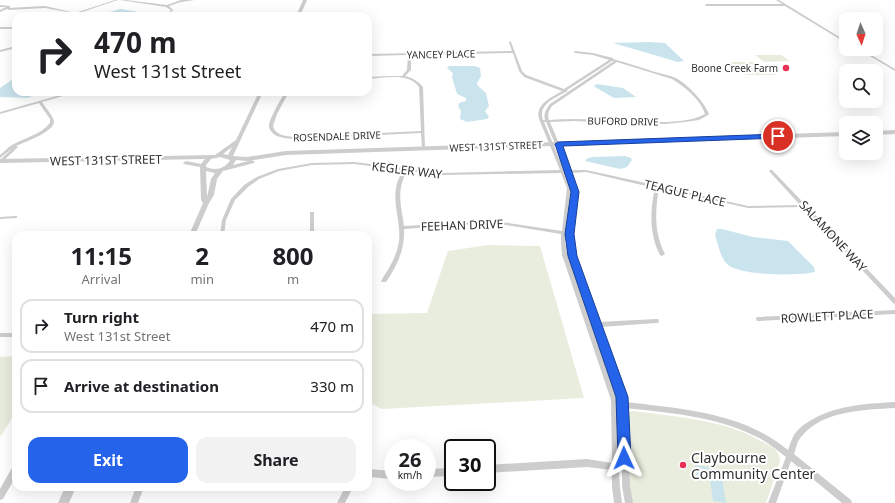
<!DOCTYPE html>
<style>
:root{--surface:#fff;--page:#f2f2f2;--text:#202124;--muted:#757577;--line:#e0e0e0;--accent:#2563eb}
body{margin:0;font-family:"Noto Sans",sans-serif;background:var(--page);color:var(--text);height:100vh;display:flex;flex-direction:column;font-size:15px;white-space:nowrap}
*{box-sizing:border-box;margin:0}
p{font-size:13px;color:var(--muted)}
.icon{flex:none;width:22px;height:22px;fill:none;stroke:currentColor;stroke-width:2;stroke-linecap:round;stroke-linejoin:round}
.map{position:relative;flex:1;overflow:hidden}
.details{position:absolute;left:12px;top:231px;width:360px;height:260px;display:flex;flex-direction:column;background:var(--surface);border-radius:12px;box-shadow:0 4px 16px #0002}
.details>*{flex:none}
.top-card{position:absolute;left:12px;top:12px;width:360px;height:84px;border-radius:12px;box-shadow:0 4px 16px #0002;background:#fff;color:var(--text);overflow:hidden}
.needle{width:26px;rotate:177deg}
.tools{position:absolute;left:839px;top:12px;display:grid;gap:8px}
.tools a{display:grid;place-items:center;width:44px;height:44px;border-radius:8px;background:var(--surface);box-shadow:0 4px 16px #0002;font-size:20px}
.speed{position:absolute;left:384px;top:439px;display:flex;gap:8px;font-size:20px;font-weight:700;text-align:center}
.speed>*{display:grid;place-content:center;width:52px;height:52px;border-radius:50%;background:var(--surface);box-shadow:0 4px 16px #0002;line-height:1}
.speed small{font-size:10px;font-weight:400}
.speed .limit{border:2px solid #111;border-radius:6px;background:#fff;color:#111}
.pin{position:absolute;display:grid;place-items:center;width:34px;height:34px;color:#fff;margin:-17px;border:2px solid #fff;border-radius:50%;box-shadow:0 1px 4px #0007}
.me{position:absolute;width:44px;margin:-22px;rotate:359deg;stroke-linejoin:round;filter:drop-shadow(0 0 3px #0008)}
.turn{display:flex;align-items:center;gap:14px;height:84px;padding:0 16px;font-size:18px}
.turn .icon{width:52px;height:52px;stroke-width:2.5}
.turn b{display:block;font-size:28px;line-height:34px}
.eta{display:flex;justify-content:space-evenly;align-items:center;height:68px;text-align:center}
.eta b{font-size:24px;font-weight:700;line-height:28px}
.primary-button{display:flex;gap:8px;margin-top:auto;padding:8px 16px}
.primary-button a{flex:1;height:46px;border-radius:12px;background:var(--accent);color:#fff;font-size:16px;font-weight:700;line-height:46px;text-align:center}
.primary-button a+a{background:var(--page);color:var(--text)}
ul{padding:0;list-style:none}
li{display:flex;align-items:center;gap:12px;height:54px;margin:0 8px 6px;padding:0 8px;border:2px solid var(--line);border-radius:12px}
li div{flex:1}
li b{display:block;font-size:15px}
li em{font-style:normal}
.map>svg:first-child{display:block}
</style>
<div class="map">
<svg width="895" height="503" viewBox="0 0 895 503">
<rect width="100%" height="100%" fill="#fff"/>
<!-- green -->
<g fill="#e8edde">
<path d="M755 55H781L790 61 764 62Z"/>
<path d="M730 62H759L776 75H746Z"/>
<path d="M488 245 540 246 584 398 382 409 368 402V314L427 313 448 251Z"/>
<path d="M16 356V412L0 437V357Z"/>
<path d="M633 411C677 417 723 419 763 442 771 447 780 450 780 461L766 503H632L628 485 626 415 627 412Z"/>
</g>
<!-- water -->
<g fill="#cae4ed">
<path d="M120 9 134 11 138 13 134 16H100L103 14Z"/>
<path d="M649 42 665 43 684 61 678 62 613 43Z"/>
<path d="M449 66H475L480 68 481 76 477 83 478 86 486 93 489 106 485 111 489 117 487 119 467 122 460 119 461 111 458 106 459 103 466 101V98L457 94 452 77 453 73 447 68Z"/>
<path d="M16 77V92H40L28 98 0 97V88Z"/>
<path d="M597 84 623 88 636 97 614 98 595 87 594 86Z"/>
<path d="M625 156 631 158 632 160 627 167 620 169 585 161 586 159 592 157Z"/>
<path d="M717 229H722L753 237 788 241 814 267 815 272C798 276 739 276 727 264 720 257 718 243 715 235Z"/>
<path d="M695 465 721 470 726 503 713 501 710 480 697 477Z"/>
</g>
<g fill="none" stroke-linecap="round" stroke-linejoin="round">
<!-- minor -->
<g fill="#cdcdcd" fill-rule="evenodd">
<path d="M115 0H118L70 16H66L73 13 45 8 8 10 7 9 0 12V10L6 7H0V5L10 6V8H8L45 6 75 13Z"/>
<path d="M120 0H126L167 5 181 0H195L181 2 169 6 173 10 168 16H166L171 10 166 7Z"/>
<path d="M776 0H779L846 41V43L785 6H706L705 5 706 4H782Z"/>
<rect x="0" y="27" width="16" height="2"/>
<path d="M510 41 511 42 522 71 526 75 564 89 609 60 593 55 575 53 574 52 575 51 593 53 613 58V59C627 63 641 67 655 72 662 74 669 75 676 78 687 84 704 101 709 114L708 115 699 120 685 122 666 124H624L575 121 550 122 570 170H586L655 185H657L659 186 748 206 800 205 769 171 770 170H772L895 298V304L893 303 803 207 748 208 659 188C655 211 654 233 665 254L662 256 660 255C649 234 650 210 655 188L586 172 571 173 576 185 577 191 571 234 575 256 598 322 656 319H658L659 321 658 323H656L600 327 625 397 626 402C682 409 742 412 788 450 790 445 791 440 794 435 797 430 803 425 808 422 835 405 864 404 895 402V408C863 410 823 410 801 437 797 441 796 449 794 454L851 500 852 503H842L791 461 776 503H768L786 457C776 449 766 441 755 436 715 416 670 413 626 408L630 486 633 503H625L622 486V471H619L620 487 622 503H614L612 487V470L587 467 487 473V465L587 459 612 463 611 400 562 255 561 242V234L494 223 404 229C405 250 397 266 386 282H382L381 281C389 268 397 256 399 241 401 223 393 206 396 188 397 181 400 176 403 170L354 164 312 165 279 171 259 179 248 187 235 200 226 220 224 235H220L222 220 231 199 244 185 257 177 278 169 312 163 354 162 443 173 560 170 539 119C535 104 551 98 562 91L524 77 519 71 513 53 411 55V70L405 76C413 78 418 81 423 87L425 149H423L422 148 421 133 295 139C289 139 282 138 277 136 273 134 269 130 269 126 269 119 281 99 285 92H289L277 114 273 126C276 136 286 136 295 137L421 131 419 87C408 72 385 78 368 79V77L389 76H402L407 70 408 55 368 56V54L512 51 509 42ZM612 61H614L550 104C546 109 543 114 545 120H543C538 104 554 99 565 92H567V90ZM617 62 672 79C684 86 701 100 705 114 690 122 671 122 654 122 619 122 584 117 549 120 547 114 549 110 552 106ZM544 122H546L566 170H564ZM407 171 443 175 561 173 567 188 562 231 494 221 404 226C401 205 396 191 407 171ZM565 173H567L572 185 573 191 567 232 571 188ZM567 234 569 256 593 322 591 323 568 255 565 242ZM592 327H594L619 397V401L617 400ZM617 406 619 407 621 464H619Z"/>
<path d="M16 46V48L0 52V50Z"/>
<path d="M858 49H861L895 69V71Z"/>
<path d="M71 92H77L42 102C45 107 53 116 54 121 55 132 24 142 16 146L18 147 17 148 1 163H0V160L13 148 0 158V155C4 152 8 147 12 145 26 137 40 135 50 123V119L39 103 0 114V112Z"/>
<rect x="310" y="212" width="4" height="23"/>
<path d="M15 216H17V218L0 219V217Z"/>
<path d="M895 310V314L759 321H757L756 319 757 317H759Z"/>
<rect x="0" y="333" width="16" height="4"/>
<path d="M16 465V476L3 499 0 500V489L13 466Z"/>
<path d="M453 468V476L427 477V469Z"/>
<path d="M368 469 393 471V479L368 477Z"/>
<path d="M136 487H144L138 503H130Z"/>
<path d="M345 487H353L345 503H337Z"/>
</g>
<!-- tertiary -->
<g fill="#cdcdcd" fill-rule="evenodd">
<path d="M303 0H307L300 16H296Z"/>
<path d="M259 92H263L233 156 247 157 286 151 846 132V136L286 155 247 161 236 160 233 165 252 160 255 162 254 163 227 170 223 171 217 179 214 195 209 203 195 235H189L203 203 201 200 200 167 184 164 183 163 186 161 201 164 205 159 0 163V159L215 155 236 140ZM232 147 228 155 223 154ZM220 157 230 160C225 169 215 171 206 167V165L211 159ZM206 171 215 173 211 179 207 197Z"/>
<path d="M895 130V134L876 135V131Z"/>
<path d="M65 487H76L69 503H58Z"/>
</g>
</g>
<!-- route -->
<path fill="#2563eb" stroke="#184099" d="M778 134 781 136 780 138 563 146 579 192 574 234 577 256 628 397 631 458 629 462 624 464 620 462 618 458 616 397 568 256 565 234 571 192 555 144 558 142Z"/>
<!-- markers -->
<g fill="#e83155" stroke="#fff" stroke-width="1.5">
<circle cx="786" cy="68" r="4"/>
<circle cx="683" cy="465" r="4"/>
</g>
<g text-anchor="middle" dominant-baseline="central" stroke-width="4" stroke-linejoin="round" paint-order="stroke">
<!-- far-street labels -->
<g font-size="10" fill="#303030" stroke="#fff">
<text transform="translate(441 54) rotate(-1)">YANCEY PLACE</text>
<text transform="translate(623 121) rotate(1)">BUFORD DRIVE</text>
<text transform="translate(337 136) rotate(-2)">ROSENDALE DRIVE</text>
<text transform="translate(496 146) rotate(-2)">WEST 131ST STREET</text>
</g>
<!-- far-poi labels -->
<g font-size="10" fill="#303030" stroke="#fff" text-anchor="end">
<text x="778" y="68">Boone Creek Farm</text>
</g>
<!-- street labels -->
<g font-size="12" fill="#303030" stroke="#fff">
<text transform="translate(106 160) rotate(-1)">WEST 131ST STREET</text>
<text transform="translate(407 170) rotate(7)">KEGLER WAY</text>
<text transform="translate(685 193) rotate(13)">TEAGUE PLACE</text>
<text transform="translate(462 225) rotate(-2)">FEEHAN DRIVE</text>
<text transform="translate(833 236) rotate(47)">SALAMONE WAY</text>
<text transform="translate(827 316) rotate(-3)">ROWLETT PLACE</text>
</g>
<!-- near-poi labels -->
<g font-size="14" fill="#303030" stroke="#fff" text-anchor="start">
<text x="691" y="457">Claybourne<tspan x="691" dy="16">Community Center</tspan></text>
</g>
</g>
</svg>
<div class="tools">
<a><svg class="needle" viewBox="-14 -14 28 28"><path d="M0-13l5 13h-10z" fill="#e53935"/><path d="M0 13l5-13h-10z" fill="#757577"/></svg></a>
<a><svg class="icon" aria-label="search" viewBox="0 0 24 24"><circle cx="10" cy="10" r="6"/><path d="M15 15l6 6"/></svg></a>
<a><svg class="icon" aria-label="layers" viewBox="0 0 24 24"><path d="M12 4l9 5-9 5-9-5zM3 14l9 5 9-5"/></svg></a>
</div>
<div class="speed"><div>26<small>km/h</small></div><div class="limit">30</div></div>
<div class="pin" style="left:778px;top:136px;background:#d93025"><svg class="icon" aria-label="arrive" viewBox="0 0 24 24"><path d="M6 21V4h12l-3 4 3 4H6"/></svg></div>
<svg class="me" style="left:624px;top:458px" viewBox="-20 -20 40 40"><path d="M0-17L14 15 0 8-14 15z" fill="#2563eb" stroke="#fff" stroke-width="4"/></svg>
<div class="top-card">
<div class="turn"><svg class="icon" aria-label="right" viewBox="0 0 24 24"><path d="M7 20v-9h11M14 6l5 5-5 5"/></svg><div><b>470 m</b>West 131st Street</div></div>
</div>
<section class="details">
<div class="eta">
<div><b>11:15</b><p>Arrival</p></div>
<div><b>2</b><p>min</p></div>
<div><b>800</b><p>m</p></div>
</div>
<ul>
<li><svg class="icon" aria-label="right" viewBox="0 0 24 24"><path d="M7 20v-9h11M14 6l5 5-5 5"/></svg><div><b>Turn right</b><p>West 131st Street</p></div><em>470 m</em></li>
<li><svg class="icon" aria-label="arrive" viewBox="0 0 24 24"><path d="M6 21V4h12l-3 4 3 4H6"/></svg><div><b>Arrive at destination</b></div><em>330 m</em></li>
</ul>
<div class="primary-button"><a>Exit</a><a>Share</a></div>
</section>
</div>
